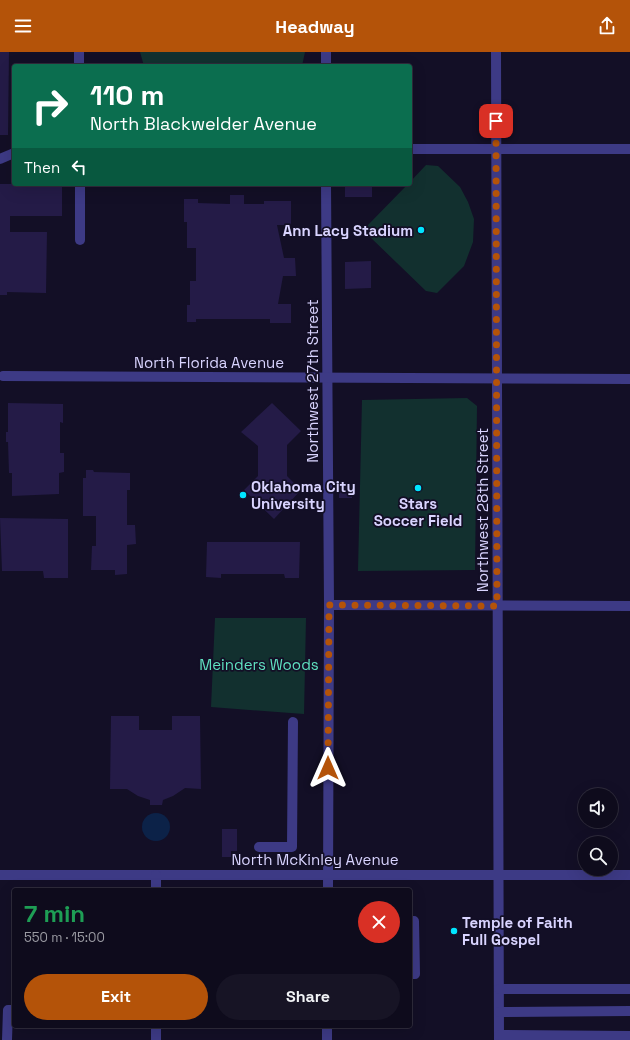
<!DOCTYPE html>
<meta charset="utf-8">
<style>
:root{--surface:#0e0b1c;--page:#171425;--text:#f1f3f6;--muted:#9b9ba3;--line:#2e2b3b;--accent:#b45309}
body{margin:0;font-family:"Space Grotesk",sans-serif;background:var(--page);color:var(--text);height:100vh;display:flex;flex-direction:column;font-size:15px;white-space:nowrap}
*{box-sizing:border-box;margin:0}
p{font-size:13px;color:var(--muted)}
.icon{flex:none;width:22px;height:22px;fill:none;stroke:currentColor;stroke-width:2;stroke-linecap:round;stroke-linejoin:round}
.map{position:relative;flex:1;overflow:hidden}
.panel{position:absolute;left:12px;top:836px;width:400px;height:140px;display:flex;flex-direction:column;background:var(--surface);border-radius:4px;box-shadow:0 4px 16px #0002,0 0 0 1px var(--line)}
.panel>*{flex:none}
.banner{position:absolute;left:12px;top:12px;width:400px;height:122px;border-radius:4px;box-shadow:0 4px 16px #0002,0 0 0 1px var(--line);background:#0b6e4f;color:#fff;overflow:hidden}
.controls{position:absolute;left:578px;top:736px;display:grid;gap:8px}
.controls a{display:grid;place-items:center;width:40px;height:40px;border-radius:50%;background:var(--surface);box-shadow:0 4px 16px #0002,0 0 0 1px var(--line);font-size:20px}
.pin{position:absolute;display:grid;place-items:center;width:34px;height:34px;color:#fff;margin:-17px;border-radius:8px;box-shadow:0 2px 6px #0006}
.me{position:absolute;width:44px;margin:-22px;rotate:0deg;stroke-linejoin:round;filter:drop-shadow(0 0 3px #0008)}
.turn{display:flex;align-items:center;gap:14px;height:84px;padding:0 12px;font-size:18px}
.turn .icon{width:52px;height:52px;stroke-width:2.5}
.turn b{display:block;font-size:28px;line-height:34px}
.then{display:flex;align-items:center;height:38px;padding:0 12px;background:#0003;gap:8px;font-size:15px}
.round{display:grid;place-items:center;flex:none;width:42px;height:42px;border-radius:21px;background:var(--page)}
.overview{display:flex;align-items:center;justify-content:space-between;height:68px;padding:0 12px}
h1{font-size:24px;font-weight:800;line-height:30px;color:#1e9e55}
.cta{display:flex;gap:8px;margin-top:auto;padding:8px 12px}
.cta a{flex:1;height:46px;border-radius:24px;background:var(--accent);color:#fff;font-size:16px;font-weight:800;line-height:46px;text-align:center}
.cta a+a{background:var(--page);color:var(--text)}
header{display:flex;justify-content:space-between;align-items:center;height:52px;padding:0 12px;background:var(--accent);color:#fff;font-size:18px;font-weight:800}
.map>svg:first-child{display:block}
</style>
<header><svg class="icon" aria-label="menu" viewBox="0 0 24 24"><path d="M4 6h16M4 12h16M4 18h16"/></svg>Headway<svg class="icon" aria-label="share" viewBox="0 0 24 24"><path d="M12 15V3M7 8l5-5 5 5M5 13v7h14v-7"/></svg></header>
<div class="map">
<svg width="630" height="988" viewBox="0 0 630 988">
<rect width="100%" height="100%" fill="#130f26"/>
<!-- green -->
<g fill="#12302f">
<path d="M140 0H305L302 14H144Z"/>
<path d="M426 113 438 114 460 135 468 150 474 167 473 190 464 214 437 241 426 239 368 183V173L408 132H410V130Z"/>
<path d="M467 346 477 354 475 518 358 519 362 348Z"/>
<path d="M215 566H306L304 662 211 655Z"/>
</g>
<!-- water -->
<circle fill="#0c2248" cx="156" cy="775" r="14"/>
<!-- building -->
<g fill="#241b47">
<path d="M0 0H9L8 83H0Z"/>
<path d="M0 132H62V164H10V180H47L46 241 7 240V243H0Z"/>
<rect x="345" y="132" width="27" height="13"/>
<path d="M230 143H244V152H264V149H291V173H277L284 206H295L296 224H283L278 252H291V271H270V267H196V270H187V253H190V229H196V196H187V170H184V147H198V151L230 152Z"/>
<path d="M371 209V236L345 237V210Z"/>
<path d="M8 351 63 352V371L60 370V401H64V420L59 421V442L12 444V421H9L8 390H6V380H8Z"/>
<path d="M272 351 301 379 287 393V424L301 438 274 467 244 438 258 424V394L241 380Z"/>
<path d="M86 418H93L94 420 130 421V438H127V473H135L136 492 127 493V522L115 523V518H91L92 494H96V464H83V426H86Z"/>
<rect x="339" y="433" width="13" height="13"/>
<path d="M0 466 68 467V526H44L43 519H2Z"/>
<path d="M207 490H300L299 526H285L284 522H221V526L206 525Z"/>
<path d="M111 664H139V678H172V664H200L201 737 185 736 173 744 163 748 162 753H150V748L138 744 127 737H110Z"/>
<path d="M222 777H237V799H231V805H222Z"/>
</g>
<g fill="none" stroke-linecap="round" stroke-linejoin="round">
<!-- minor -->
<g stroke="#3d3a85" stroke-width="10">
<path d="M326 0V14"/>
<path d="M496 0 499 988"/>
<path d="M79 14V0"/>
<path d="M410 97H630"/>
<path d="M0 107 14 101"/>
<path d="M80 132V188"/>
<path d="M326 132 329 553 328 838"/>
<path d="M3 324 630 327"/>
<path d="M329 553 630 554"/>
<path d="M259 795H292L293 670"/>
<path d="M0 823H630"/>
<path d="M156 838V823"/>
<path d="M410 869H414L415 922H410"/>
<path d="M499 937H630"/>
<path d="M499 960 630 959"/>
<path d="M499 983 630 984"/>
<path d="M7 988 8 958H14"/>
<path d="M156 988V974"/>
<path d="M327 988V974"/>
</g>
</g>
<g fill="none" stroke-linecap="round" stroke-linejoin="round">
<!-- route -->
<path stroke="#b45309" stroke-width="7" stroke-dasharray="0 12.6" d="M328 716 329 553 497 554 496 69"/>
</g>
<!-- markers -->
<g fill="#00e5ff" stroke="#130f26" stroke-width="1.5">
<circle cx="421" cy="178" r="4"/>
<circle cx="418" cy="436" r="4"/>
<circle cx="243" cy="443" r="4"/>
<circle cx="454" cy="879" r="4"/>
</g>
<g text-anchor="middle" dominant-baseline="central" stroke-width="3.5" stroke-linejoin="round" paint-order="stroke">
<!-- poi labels -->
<g font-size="15" font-weight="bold" fill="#d9d4ff" stroke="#130f26" text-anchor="start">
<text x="413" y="178" text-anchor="end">Ann Lacy Stadium</text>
<text x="251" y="434">Oklahoma City<tspan x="251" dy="17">University</tspan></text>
<text x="418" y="451" text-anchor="middle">Stars<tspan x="418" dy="17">Soccer Field</tspan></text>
<text x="462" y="870">Temple of Faith<tspan x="462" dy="17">Full Gospel</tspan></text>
</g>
<!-- street labels -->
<g font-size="15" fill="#d9d4ff" stroke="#130f26">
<text x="209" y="310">North Florida Avenue</text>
<text transform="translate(312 329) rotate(-90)">Northwest 27th Street</text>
<text transform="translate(482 458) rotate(-90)">Northwest 28th Street</text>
<text x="315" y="807">North McKinley Avenue</text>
</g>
<!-- park labels -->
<g font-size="15" fill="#5fe0c0" stroke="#130f26">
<text x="259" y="612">Meinders Woods</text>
</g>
</g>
</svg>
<div class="controls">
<a><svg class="icon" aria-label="sound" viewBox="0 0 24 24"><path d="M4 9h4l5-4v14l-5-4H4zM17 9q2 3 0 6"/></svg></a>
<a><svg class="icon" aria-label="search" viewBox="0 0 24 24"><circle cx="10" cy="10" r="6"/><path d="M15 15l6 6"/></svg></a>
</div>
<div class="pin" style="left:496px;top:69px;background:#d93025"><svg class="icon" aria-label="arrive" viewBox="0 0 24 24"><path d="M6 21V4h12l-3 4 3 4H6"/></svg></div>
<svg class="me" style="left:328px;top:716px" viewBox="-20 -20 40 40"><path d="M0-17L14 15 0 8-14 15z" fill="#b45309" stroke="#fff" stroke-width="4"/></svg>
<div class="banner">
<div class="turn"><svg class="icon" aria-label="right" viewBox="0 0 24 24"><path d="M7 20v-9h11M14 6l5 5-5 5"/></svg><div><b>110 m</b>North Blackwelder Avenue</div></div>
<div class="then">Then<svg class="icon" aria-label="left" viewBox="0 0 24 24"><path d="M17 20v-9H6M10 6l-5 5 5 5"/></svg></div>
</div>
<section class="panel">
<div class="overview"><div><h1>7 min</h1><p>550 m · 15:00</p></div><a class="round" style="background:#d93025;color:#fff"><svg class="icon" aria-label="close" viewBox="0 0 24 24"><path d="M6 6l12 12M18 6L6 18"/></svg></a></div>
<div class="cta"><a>Exit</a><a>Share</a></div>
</section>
</div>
